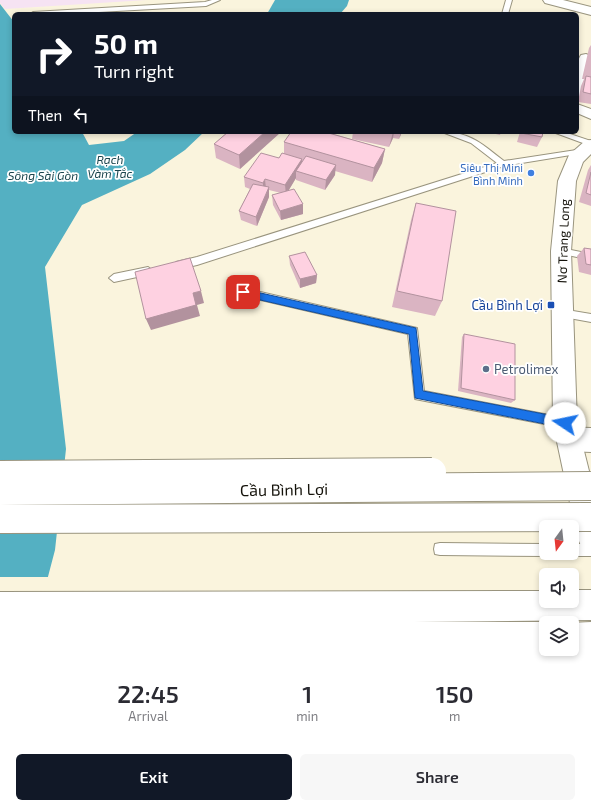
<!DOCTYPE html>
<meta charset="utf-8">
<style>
:root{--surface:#fff;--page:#f7f7f7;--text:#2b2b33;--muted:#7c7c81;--accent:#111827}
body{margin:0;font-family:"Exo 2",sans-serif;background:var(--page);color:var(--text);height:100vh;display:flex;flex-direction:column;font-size:15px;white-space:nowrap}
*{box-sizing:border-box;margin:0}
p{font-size:13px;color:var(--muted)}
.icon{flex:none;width:22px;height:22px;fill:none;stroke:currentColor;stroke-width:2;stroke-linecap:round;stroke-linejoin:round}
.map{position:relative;height:668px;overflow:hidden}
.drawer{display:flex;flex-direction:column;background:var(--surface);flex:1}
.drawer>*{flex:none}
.hud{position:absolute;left:12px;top:12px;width:567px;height:122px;border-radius:6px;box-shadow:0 2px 6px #0003;background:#111827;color:#fff;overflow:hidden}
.needle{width:26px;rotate:195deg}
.buttons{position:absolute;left:539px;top:520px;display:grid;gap:8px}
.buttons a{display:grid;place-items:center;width:40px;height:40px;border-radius:6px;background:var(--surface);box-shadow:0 2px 6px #0003;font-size:20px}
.pin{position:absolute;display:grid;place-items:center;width:34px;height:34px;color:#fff;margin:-17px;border-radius:8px;box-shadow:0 2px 6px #0006}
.me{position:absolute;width:44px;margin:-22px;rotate:281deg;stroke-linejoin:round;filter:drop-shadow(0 0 3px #0008)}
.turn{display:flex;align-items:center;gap:14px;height:84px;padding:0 16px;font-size:18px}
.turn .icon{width:52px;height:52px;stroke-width:2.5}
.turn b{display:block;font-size:28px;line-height:34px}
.then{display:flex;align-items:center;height:38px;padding:0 16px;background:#0003;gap:8px;font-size:15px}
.eta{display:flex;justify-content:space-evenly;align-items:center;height:68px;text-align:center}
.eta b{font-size:24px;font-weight:600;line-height:28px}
.action{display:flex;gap:8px;margin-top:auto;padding:8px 16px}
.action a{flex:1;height:46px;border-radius:6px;background:var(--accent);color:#fff;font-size:16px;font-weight:600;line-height:46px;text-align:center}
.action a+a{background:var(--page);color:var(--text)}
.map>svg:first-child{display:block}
</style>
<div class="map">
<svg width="591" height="668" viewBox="0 0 591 668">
<rect width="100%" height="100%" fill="#faf4dd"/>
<!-- industrial -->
<path fill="#f6e3f3" d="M0 0H147L5 9 0 3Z"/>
<!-- water -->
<g fill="#54b0c2">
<path d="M275 0H349L347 6 340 14H267Z"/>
<path d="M0 4 14 22V132H82L89 145 124 141 137 132H204L185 150 150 174 82 205 45 267 66 449 55 550 24 668H0Z"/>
</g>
<!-- pier -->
<path fill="#faf4dd" d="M0 577H50L27 668H0Z"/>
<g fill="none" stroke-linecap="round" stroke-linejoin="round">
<defs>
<g id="lane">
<path d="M212 0H220L206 6 63 14H30L33 12 205 2Z"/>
<path d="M506 0H512L508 14H502Z"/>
<path d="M442 132C471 132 483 145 504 161L583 149 587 151 583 153 504 166 197 265 179 269 174 265 176 262 197 257 497 163 471 143Z"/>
<path d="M553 132H564L591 141V146Z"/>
<path d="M561 248 591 254V260L558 253 557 251Z"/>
<path d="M148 267 153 271 151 274 114 282 109 278 114 274Z"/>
<path d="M243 288 417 328 424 391 565 418 569 419 571 423 569 427 565 428 415 399 408 334 243 296 240 295 238 292 240 289Z"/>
<path d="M561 309 591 314V322L558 316 556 313 558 310Z"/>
<path d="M440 543 546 544V553H551L546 556 440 555 435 554 434 549 435 544Z"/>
<path d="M572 544H591V556H572L567 555V553H572Z"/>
</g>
<g id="street">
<path d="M543 0H563L591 7V15L545 3Z"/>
<path d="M586 54 591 56V66L584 96 582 99 577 100C577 87 573 67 581 55Z"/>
<path d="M577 104 591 109V119L577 113Z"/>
<path d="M568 427 591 428V452L568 451 560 447 556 439 560 431Z"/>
</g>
<path id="secondary" d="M591 140V154L583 162 576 181 571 251 577 423 591 479V550L581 546 577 536 553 423 551 251 558 181 569 155 585 141Z"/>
<path id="primary" d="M0 621 546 622 549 623H546V649H572V623H569L591 622V668H0Z"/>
<path id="highway" d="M572 590H591V620L414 622H0V592L546 591V601H572Z"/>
</defs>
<!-- lane casing -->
<use href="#lane" stroke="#99947e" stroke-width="2"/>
<!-- street casing -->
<use href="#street" stroke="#99947e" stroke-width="2"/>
<!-- secondary casing -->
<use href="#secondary" stroke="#99947e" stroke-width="2"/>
<!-- primary casing -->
<use href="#primary" stroke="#99947e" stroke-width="2"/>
<!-- highway casing -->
<use href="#highway" stroke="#99947e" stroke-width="2"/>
<!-- lane -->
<use href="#lane" fill="#fff" fill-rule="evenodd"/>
<!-- street -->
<use href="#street" fill="#fff" fill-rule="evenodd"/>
<!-- secondary -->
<use href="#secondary" fill="#fff" fill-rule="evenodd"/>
<!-- primary -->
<use href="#primary" fill="#fff" fill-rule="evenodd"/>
<!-- highway -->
<use href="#highway" fill="#fff" fill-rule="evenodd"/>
<defs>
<g id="primary-bridge">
<path d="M0 475 432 472"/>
<path d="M0 491 591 486"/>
</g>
<path id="highway-bridge" d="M0 519 591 517"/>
</defs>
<!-- primary-bridge casing -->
<use href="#primary-bridge" stroke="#99947e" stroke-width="30" stroke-linecap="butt"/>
<!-- highway-bridge casing -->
<use href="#highway-bridge" stroke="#99947e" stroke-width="30" stroke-linecap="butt"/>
<!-- primary-bridge -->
<use href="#primary-bridge" stroke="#fff" stroke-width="28"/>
<!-- highway-bridge -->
<use href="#highway-bridge" stroke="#fff" stroke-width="28"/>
</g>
<!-- wall -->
<g fill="#dab4c2">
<path d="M591 45V104L578 102 581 86 584 79H582L589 48Z"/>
<path d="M228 132H281L240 169 216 158 214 144Z"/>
<path d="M291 132H331L330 133 385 149 382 163 372 182 335 171V175L325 190 296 180V178L288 191 303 214 281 220 273 205 272 195 281 193 269 190V197L257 226 241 220 239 211 250 189 245 187 244 177 279 158 284 154V142Z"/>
<path d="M353 132H402L399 139 393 138 389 147 352 139Z"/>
<path d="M487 132H501L500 135Z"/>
<path d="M520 132H543L542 137 537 147 517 142Z"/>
<path d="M591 165V206L579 202 588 170Z"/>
<path d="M416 203 442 301 435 316 392 307 411 220Z"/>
<path d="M584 248 591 249V275L579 272 577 256Z"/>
<path d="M289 256 317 275 316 283 300 288 290 265Z"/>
<path d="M464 334 515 400 511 403 458 391 462 337Z"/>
</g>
<!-- shaded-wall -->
<g fill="#b2929e">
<path d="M265 132H281L240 169 239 155Z"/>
<path d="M393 132H394L393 138 389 147Z"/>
<path d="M401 132H402L399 139Z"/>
<path d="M385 149 382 163 372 182 374 168Z"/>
<path d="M302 159V168L296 171V178L286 195 285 185Z"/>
<path d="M336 165 335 175 325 190 326 180Z"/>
<path d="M265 179 266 189 263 192V183Z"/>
<path d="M269 187V197L257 226 256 217Z"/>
<path d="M303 204V214L281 220 280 211Z"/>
<path d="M317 275 316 283 300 288V279Z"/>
<path d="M201 291 204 303 197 305 200 316 151 330 146 319 193 293Z"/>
</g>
<!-- building -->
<g fill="#fed1e1" stroke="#b2929e">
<path d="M586 76 591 77V94L583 92Z"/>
<path d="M228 132H265L239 155 214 144Z"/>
<path d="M291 132H325L385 149 374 168 284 142Z"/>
<path d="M522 132H543L542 137 521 133Z"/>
<path d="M261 153 279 158 282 153 302 159 285 185 265 179 263 183 244 177Z"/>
<path d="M306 156 336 165 326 180 296 171Z"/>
<path d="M591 172V195L586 193Z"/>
<path d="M253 184 269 187 256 217 239 211Z"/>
<path d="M294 189 303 204 280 211 272 195Z"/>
<path d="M416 203 456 211 442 301 397 291Z"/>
<path d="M584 248 591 249V265L586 264Z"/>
<path d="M305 252 317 275 300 279 289 256Z"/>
<path d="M190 258 201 291 193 293 196 305 146 319 135 272Z"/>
<path d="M464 334 515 344V400L461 388Z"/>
</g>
<!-- route -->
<path fill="#1a73e8" stroke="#114b97" d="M243 289 416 328 423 391 565 418 568 420 570 423 568 427 565 428 415 398 409 334 243 296 239 292Z"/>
<!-- markers -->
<circle fill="#3f7fe0" stroke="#fff" stroke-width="1.5" cx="531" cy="173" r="4"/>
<rect fill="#1a4fb4" stroke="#fff" stroke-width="1.5" x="547" y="301" width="8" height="8" rx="2"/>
<circle fill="#5c6f8a" stroke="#fff" stroke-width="1.5" cx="486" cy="369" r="4"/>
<g text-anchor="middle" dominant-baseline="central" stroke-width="3.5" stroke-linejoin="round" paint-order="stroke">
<!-- far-shop labels -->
<g font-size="11" fill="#366cbe" stroke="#fff" text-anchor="end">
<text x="523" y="167">Siêu Thị Mini<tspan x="523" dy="13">Bình Minh</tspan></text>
</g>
<!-- far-water labels -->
<g font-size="12" font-style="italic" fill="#1c464e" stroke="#fff">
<text x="110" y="159">Rạch<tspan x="110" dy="14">Vàm Tắc</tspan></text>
<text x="43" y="175">Sông Sài Gòn</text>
</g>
<!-- street labels -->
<g font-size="13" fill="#15130b" stroke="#fff">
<text transform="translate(563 241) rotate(-88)">Nơ Trang Long</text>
</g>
<!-- transit labels -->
<g font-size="13" fill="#164399" stroke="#fff" text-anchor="end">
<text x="543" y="305">Cầu Bình Lợi</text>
</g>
<!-- service labels -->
<g font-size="13" fill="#4e5e75" stroke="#fff" text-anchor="start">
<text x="494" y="369">Petrolimex</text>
</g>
<!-- near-street labels -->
<g font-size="16" fill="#15130b" stroke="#fff">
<text transform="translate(284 489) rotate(-1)">Cầu Bình Lợi</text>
</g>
</g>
</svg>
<div class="buttons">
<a><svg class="needle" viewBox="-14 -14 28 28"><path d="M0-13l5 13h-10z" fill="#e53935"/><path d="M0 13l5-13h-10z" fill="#7c7c81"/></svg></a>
<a><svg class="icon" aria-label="sound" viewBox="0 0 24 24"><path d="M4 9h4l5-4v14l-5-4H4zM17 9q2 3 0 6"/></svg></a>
<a><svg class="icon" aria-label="layers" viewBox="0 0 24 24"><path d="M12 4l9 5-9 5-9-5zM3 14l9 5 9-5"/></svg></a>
</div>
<div class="pin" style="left:243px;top:292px;background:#d93025"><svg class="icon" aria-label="arrive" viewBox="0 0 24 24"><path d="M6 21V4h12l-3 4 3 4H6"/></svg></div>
<svg class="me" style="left:565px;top:423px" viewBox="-20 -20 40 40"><circle r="19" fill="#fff"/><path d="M0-13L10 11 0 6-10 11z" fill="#1a73e8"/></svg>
<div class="hud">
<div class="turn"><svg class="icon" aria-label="right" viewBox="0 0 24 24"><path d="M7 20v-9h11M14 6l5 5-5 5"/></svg><div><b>50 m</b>Turn right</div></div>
<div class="then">Then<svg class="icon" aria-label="left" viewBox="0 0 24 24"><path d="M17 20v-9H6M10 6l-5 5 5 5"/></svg></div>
</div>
</div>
<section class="drawer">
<div class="eta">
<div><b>22:45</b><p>Arrival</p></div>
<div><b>1</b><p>min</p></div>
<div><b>150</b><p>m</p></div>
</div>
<div class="action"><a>Exit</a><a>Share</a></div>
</section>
